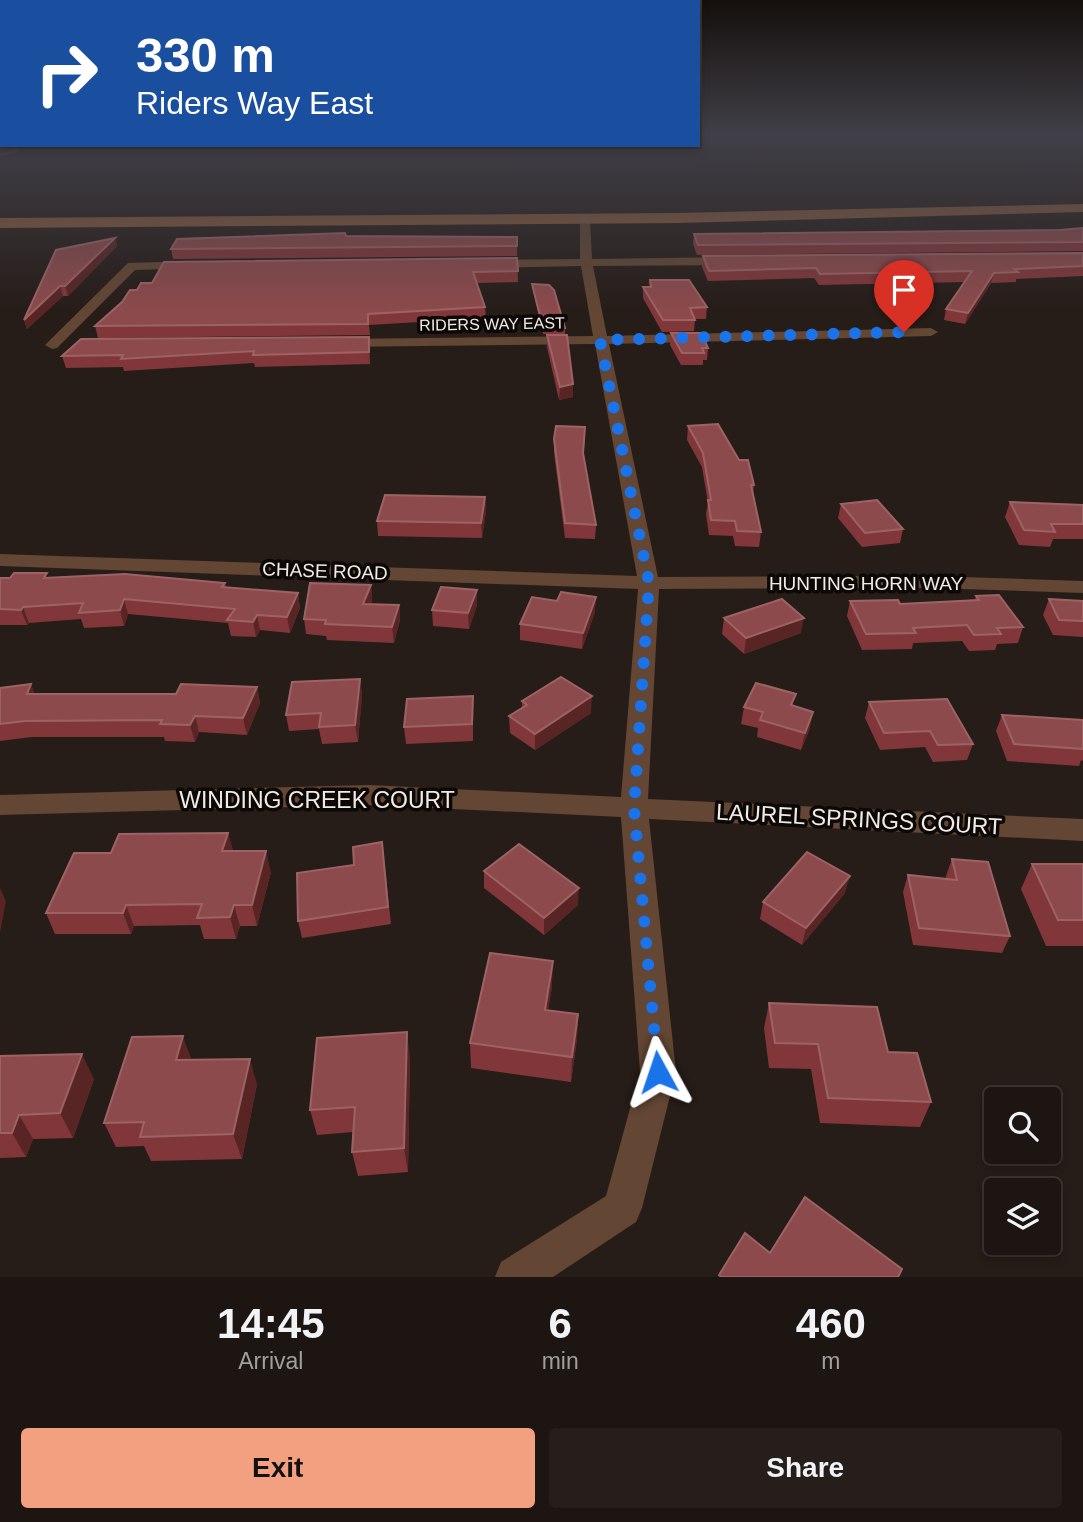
<!DOCTYPE html>
<style>
:root{--surface:#1c1512;--page:#251e1b;--text:#f1f3f6;--muted:#a09f9f;--line:#3a3432;--accent:#f2a07f}
body{margin:0;font-family:Helvetica,sans-serif;background:var(--page);color:var(--text);height:100vh;display:flex;flex-direction:column;font-size:26px;white-space:nowrap}
*{box-sizing:border-box;margin:0}
p{font-size:23px;color:var(--muted)}
.icon{flex:none;width:38px;height:38px;fill:none;stroke:currentColor;stroke-width:2;stroke-linecap:round;stroke-linejoin:round}
.map{position:relative;height:1277px;overflow:hidden}
.drawer{display:flex;flex-direction:column;background:var(--surface);flex:1}
.drawer>*{flex:none}
.hud{position:absolute;left:0px;top:0px;width:700px;height:147px;box-shadow:0 4px 10px #0003,0 0 0 2px var(--line);background:#1a4fa0;color:#fff;overflow:hidden}
.buttons{position:absolute;left:984px;top:1087px;display:grid;gap:14px}
.buttons a{display:grid;place-items:center;width:77px;height:77px;border-radius:7px;background:var(--surface);box-shadow:0 4px 10px #0003,0 0 0 2px var(--line);font-size:35px}
.pin{position:absolute;display:grid;place-items:center;width:60px;height:60px;color:#fff;margin:-72px -30px;border-radius:50% 50% 50% 0;rotate:-45deg;box-shadow:0 0 7px #0007}
.pin .icon{rotate:45deg}
.me{position:absolute;width:77px;margin:-38px;rotate:355deg;stroke-linejoin:round;filter:drop-shadow(0 0 5px #0008)}
.turn{display:flex;align-items:center;gap:24px;height:147px;padding:0 21px;font-size:32px}
.turn .icon{width:91px;height:91px;stroke-width:2.5}
.turn b{display:block;font-size:49px;line-height:60px}
.eta{display:flex;justify-content:space-evenly;align-items:center;height:119px;text-align:center}
.eta b{font-size:42px;font-weight:800;line-height:49px}
.button{display:flex;gap:14px;margin-top:auto;padding:14px 21px}
.button a{flex:1;height:80px;border-radius:7px;background:var(--accent);color:#111;font-size:28px;font-weight:800;line-height:80px;text-align:center}
.button a+a{background:var(--page);color:var(--text)}
.map>svg:first-child{display:block}
</style>
<div class="map">
<svg width="1083" height="1277" viewBox="0 0 1083 1277">
<rect width="100%" height="100%" fill="#261c18"/>
<g fill="none" stroke-linecap="round" stroke-linejoin="round">
<!-- service -->
<path fill="#634633" fill-rule="evenodd" d="M20 145H26L14 153 0 156V154L10 151Z"/>
<!-- minor -->
<g fill="#634633" fill-rule="evenodd">
<path d="M585 217 590 220 592 259 734 257 740 261 734 265 593 266 607 336 931 328 938 332 931 336 609 344 658 577 931 576 1083 581V593L931 588 659 589 648 799 1083 819V841L649 819 676 1072 642 1208 636 1222 553 1277H495L501 1262 606 1196 640 1072 621 817 369 805 0 815V795L369 785 621 797 638 589 0 566V554L637 576 595 344 339 347 332 343 339 339 593 336 581 266 488 268 482 264 488 260 580 259V220Z"/>
<path d="M192 261 198 265 196 268 135 270 57 348 52 349 45 345 128 263Z"/>
</g>
<!-- secondary -->
<path fill="#8a5b3c" fill-rule="evenodd" d="M1083 204V212L677 223 0 228V218L677 213Z"/>
</g>
<!-- wall -->
<g fill="#813739">
<path d="M1083 228V251L697 255 693 244 694 234 1060 230Z"/>
<path d="M346 236 517 237V256L173 259 171 249Z"/>
<path d="M115 238 117 246 68 296H63L27 329 24 320Z"/>
<path d="M1083 253V276L1016 279V282L991 283 965 324 944 320 946 309 965 282 819 285 814 278 708 281 702 267 703 256Z"/>
<path d="M517 258 518 282 477 283 485 307 486 318 369 325 370 335 98 338 95 326Z"/>
<path d="M650 280 707 307 706 319H695L694 331 662 332 643 298V287H649Z"/>
<path d="M532 284 565 328V334H543L533 290Z"/>
<path d="M671 333 708 348 707 360H703V365H681L670 345Z"/>
<path d="M547 335 573 397 559 400 547 347Z"/>
<path d="M369 337 370 364 255 367 254 363 124 371 123 367 66 368 62 356Z"/>
<path d="M688 426 754 485 753 494 761 532 759 547 735 546 733 536 709 535 706 514 708 503 702 467 687 440Z"/>
<path d="M554 439 585 440 583 456 596 525 595 539 565 538 554 453Z"/>
<path d="M485 497 486 511 482 538 378 536 377 521Z"/>
<path d="M1010 502 1083 505V539H1053L1050 547 1019 545 1005 517Z"/>
<path d="M841 504 903 529 900 543 862 547 838 518Z"/>
<path d="M48 577 225 583 226 587 298 593 300 608 290 633 260 630 256 637 231 636 228 623 128 614 124 626 84 628 81 619 29 623 27 625H0V578Z"/>
<path d="M371 585 372 600 371 604 399 605 400 620 394 643 327 640 326 636 306 634 304 619Z"/>
<path d="M477 590V605L469 629 433 626 432 610Z"/>
<path d="M976 596 1023 627 1018 643 997 644 995 650 969 651 962 641 913 643 912 649 862 650 847 616 850 601 900 604 975 600Z"/>
<path d="M1049 599 1083 601V637L1053 635 1043 615Z"/>
<path d="M557 601 595 612 582 649 520 640V624Z"/>
<path d="M724 618 801 633 744 654 722 634Z"/>
<path d="M360 679 362 695 358 742 322 744 319 729 289 731 286 715Z"/>
<path d="M31 684 34 694H176L257 687 260 703 247 735 199 732 195 742 165 741 164 737H32L0 741V688Z"/>
<path d="M522 701 591 713 535 750 510 733 509 716 522 708Z"/>
<path d="M869 702 973 744 967 760 933 762 925 747 880 750 865 718Z"/>
<path d="M793 706 810 728 801 750 757 737 758 728 741 724 744 707Z"/>
<path d="M473 712V741L406 744 404 727Z"/>
<path d="M1002 715 1083 720V761L1081 760 1079 766 1007 761 996 731Z"/>
<path d="M228 833 233 851 271 872 257 926H240L236 939H204L200 925 134 926 131 934H55L46 913 111 853Z"/>
<path d="M384 859 391 924 302 938 298 921 354 865Z"/>
<path d="M952 859 1010 936 1002 953 913 945 903 892 908 875 946 879V876Z"/>
<path d="M1032 864H1083V946H1046L1021 889Z"/>
<path d="M484 871 578 905 544 935 484 888Z"/>
<path d="M845 893 802 945 760 919 763 902Z"/>
<path d="M552 987 548 1010 578 1014 577 1039 571 1082 471 1068 470 1043Z"/>
<path d="M769 1003 888 1052 931 1102 920 1127 820 1123 811 1069 769 1068 764 1028Z"/>
<path d="M0 1056 94 1079 73 1138 33 1139 26 1157 0 1158Z"/>
<path d="M410 1057 408 1172 358 1176 352 1152 353 1132 317 1135 310 1110Z"/>
<path d="M192 1060 257 1084 242 1159 151 1161 144 1146 116 1147 104 1123Z"/>
</g>
<!-- shaded-wall -->
<g fill="#582424">
<path d="M115 238 117 246 68 296 65 286Z"/>
<path d="M994 273 991 283 965 324 968 313Z"/>
<path d="M60 286 63 296 27 329 24 320Z"/>
<path d="M573 384V397L559 400 560 387Z"/>
<path d="M485 497 486 511 482 538 481 523Z"/>
<path d="M371 585 372 600 365 619 363 604Z"/>
<path d="M477 590V605L469 629 468 613Z"/>
<path d="M298 593 300 608 290 633 287 617Z"/>
<path d="M596 597 595 612 582 649 583 633Z"/>
<path d="M124 599 128 614 124 626 120 610Z"/>
<path d="M399 605 400 620 394 643 392 627Z"/>
<path d="M23 607 29 623 27 625 21 610Z"/>
<path d="M257 615 260 630 256 637 253 622Z"/>
<path d="M804 618 801 633 744 654 746 638Z"/>
<path d="M360 679 362 695 358 742 355 725Z"/>
<path d="M31 684 37 701 27 694Z"/>
<path d="M257 687 260 703 247 735 243 718Z"/>
<path d="M592 696 591 713 535 750V734Z"/>
<path d="M813 712 810 728 801 750 805 733Z"/>
<path d="M195 716 199 732 195 742 190 725Z"/>
<path d="M228 833 234 854 222 851Z"/>
<path d="M266 851 271 872 257 926 252 905Z"/>
<path d="M850 876 845 893 802 945 806 928Z"/>
<path d="M0 888 6 901 0 933Z"/>
<path d="M579 888 578 905 544 935V918Z"/>
<path d="M126 905 134 926 131 934 123 913Z"/>
<path d="M234 905 240 926 236 939 230 917Z"/>
<path d="M553 961 552 987 544 1035 545 1010Z"/>
<path d="M578 1014 577 1039 571 1082 572 1057Z"/>
<path d="M407 1032 410 1057 408 1172 404 1148Z"/>
<path d="M183 1036 192 1061 176 1060Z"/>
<path d="M82 1054 94 1079 73 1138 60 1113Z"/>
<path d="M250 1059 257 1084 242 1159 233 1134Z"/>
<path d="M19 1115 33 1139 26 1157 12 1133Z"/>
</g>
<!-- building -->
<g fill="#8d4a4c" stroke="#9d6364" stroke-width="2">
<path d="M1083 228V242L698 245 694 234 1060 230Z"/>
<path d="M345 233 346 236 517 237V246L171 249 177 239Z"/>
<path d="M115 238 65 286H60L24 320 56 250Z"/>
<path d="M1083 253V266L1014 269 1018 272 994 273 968 313 946 309 972 271 820 274 816 268 709 271 703 256Z"/>
<path d="M517 258 518 271 473 272 485 307 368 314V324L95 326 122 302 130 290H137L141 283H152L164 262Z"/>
<path d="M650 280H689L707 307 690 308 695 320H663L643 287H651Z"/>
<path d="M532 284 549 285 554 290 565 328H543Z"/>
<path d="M671 333H701L708 348H702L704 353H682Z"/>
<path d="M547 335H567L573 384 560 387Z"/>
<path d="M369 337V352L253 355 254 351 121 359 123 355 62 356 81 339Z"/>
<path d="M718 424 739 460H748L754 485H751L761 532 737 531 735 521 711 520 708 500H711L703 453 688 426Z"/>
<path d="M556 426 585 427 583 453 596 525 565 523 554 439Z"/>
<path d="M385 495 485 497 481 523 377 521Z"/>
<path d="M877 500 903 529 865 533 841 504Z"/>
<path d="M1010 502 1083 505V524H1051L1055 532 1024 530Z"/>
<path d="M14 573H47L44 578 125 574 225 583 222 587 298 593 287 617 257 615 253 622 227 620 235 609 124 599 120 610 79 613 83 603 23 607 21 610 0 609V578H10Z"/>
<path d="M310 583 371 585 363 604 399 605 392 627 325 624 326 620 304 619Z"/>
<path d="M441 587 477 590 468 613 432 610Z"/>
<path d="M561 592 596 597 583 633 520 624 532 597 557 601Z"/>
<path d="M999 595 1023 627 997 628 1001 634 974 635 967 625 913 628 916 633 866 634 850 601 898 600 900 604 979 600 976 596Z"/>
<path d="M782 599 804 618 746 638 724 618Z"/>
<path d="M1049 599 1083 601V621L1059 620Z"/>
<path d="M561 677 592 696 535 734 509 716 527 705 522 701Z"/>
<path d="M360 679 355 725 319 727 321 713 286 715 292 682Z"/>
<path d="M756 683 796 694 791 705 813 712 805 733 760 720 763 712 744 707Z"/>
<path d="M31 684 27 694H176L181 684 257 687 243 718 195 716 190 725 160 724 162 720 25 721 0 724V688Z"/>
<path d="M473 696 472 724 404 727 407 699Z"/>
<path d="M947 699 973 744 938 745 930 731 884 733 869 702Z"/>
<path d="M1002 715 1083 720V749L1014 744Z"/>
<path d="M228 833 222 851H266L252 905H234L230 917 197 918 202 904 126 905 123 913H46L74 853H111L119 834Z"/>
<path d="M382 842 388 907 298 921 297 873 354 865 353 847Z"/>
<path d="M519 844 579 888 544 918 484 871Z"/>
<path d="M807 852 850 876 806 928 763 902Z"/>
<path d="M952 859 988 862 1010 936 919 928 908 875 957 880Z"/>
<path d="M1032 864H1083V920H1058Z"/>
<path d="M490 953 553 961 545 1010 578 1014 572 1057 470 1043Z"/>
<path d="M769 1003 877 1007 888 1052 917 1053 931 1102 828 1098 818 1044 775 1043Z"/>
<path d="M407 1032 404 1148 352 1152 355 1107 310 1110 317 1038Z"/>
<path d="M183 1036 176 1060 250 1059 233 1134 140 1137 144 1122 104 1123 132 1037Z"/>
<path d="M82 1054 60 1113 19 1115 12 1133H0V1056Z"/>
<path d="M805 1197 902 1269 898 1277H721L719 1275 745 1233 770 1253Z"/>
</g>
<!-- sky -->
<linearGradient id="sky" x2="0" y2="1"><stop stop-color="#150f0d"/><stop offset="0.43" stop-color="#414048"/><stop offset="1" stop-color="#414048" stop-opacity="0"/></linearGradient>
<rect width="1083" height="313" fill="url(#sky)"/>
<g fill="none" stroke-linecap="round" stroke-linejoin="round">
<!-- route -->
<path stroke="#1a73e8" stroke-width="12" stroke-dasharray="0 21.6" d="M658 1072 634 808 649 583 600 340 904 332"/>
</g>
<g text-anchor="middle" dominant-baseline="central" stroke-width="7" stroke-linejoin="round" paint-order="stroke">
<!-- far-street labels -->
<g font-size="16" fill="#f1eae7" stroke="#0c0806">
<text transform="translate(492 324) rotate(-1)">RIDERS WAY EAST</text>
</g>
<!-- street labels -->
<g font-size="19" fill="#f1eae7" stroke="#0c0806">
<text transform="translate(325 571) rotate(2)">CHASE ROAD</text>
<text x="866" y="583">HUNTING HORN WAY</text>
</g>
<!-- near-street labels -->
<g font-size="23" fill="#f1eae7" stroke="#0c0806">
<text x="317" y="800">WINDING CREEK COURT</text>
<text transform="translate(859 819) rotate(3)">LAUREL SPRINGS COURT</text>
</g>
</g>
</svg>
<div class="buttons">
<a><svg class="icon" aria-label="search" viewBox="0 0 24 24"><circle cx="10" cy="10" r="6"/><path d="M15 15l6 6"/></svg></a>
<a><svg class="icon" aria-label="layers" viewBox="0 0 24 24"><path d="M12 4l9 5-9 5-9-5zM3 14l9 5 9-5"/></svg></a>
</div>
<div class="pin" style="left:904px;top:332px;background:#d93025"><svg class="icon" aria-label="arrive" viewBox="0 0 24 24"><path d="M6 21V4h12l-3 4 3 4H6"/></svg></div>
<svg class="me" style="left:658px;top:1072px" viewBox="-20 -20 40 40"><path d="M0-17L14 15 0 8-14 15z" fill="#1a73e8" stroke="#fff" stroke-width="4"/></svg>
<div class="hud">
<div class="turn"><svg class="icon" aria-label="right" viewBox="0 0 24 24"><path d="M7 20v-9h11M14 6l5 5-5 5"/></svg><div><b>330 m</b>Riders Way East</div></div>
</div>
</div>
<section class="drawer">
<div class="eta">
<div><b>14:45</b><p>Arrival</p></div>
<div><b>6</b><p>min</p></div>
<div><b>460</b><p>m</p></div>
</div>
<div class="button"><a>Exit</a><a>Share</a></div>
</section>
